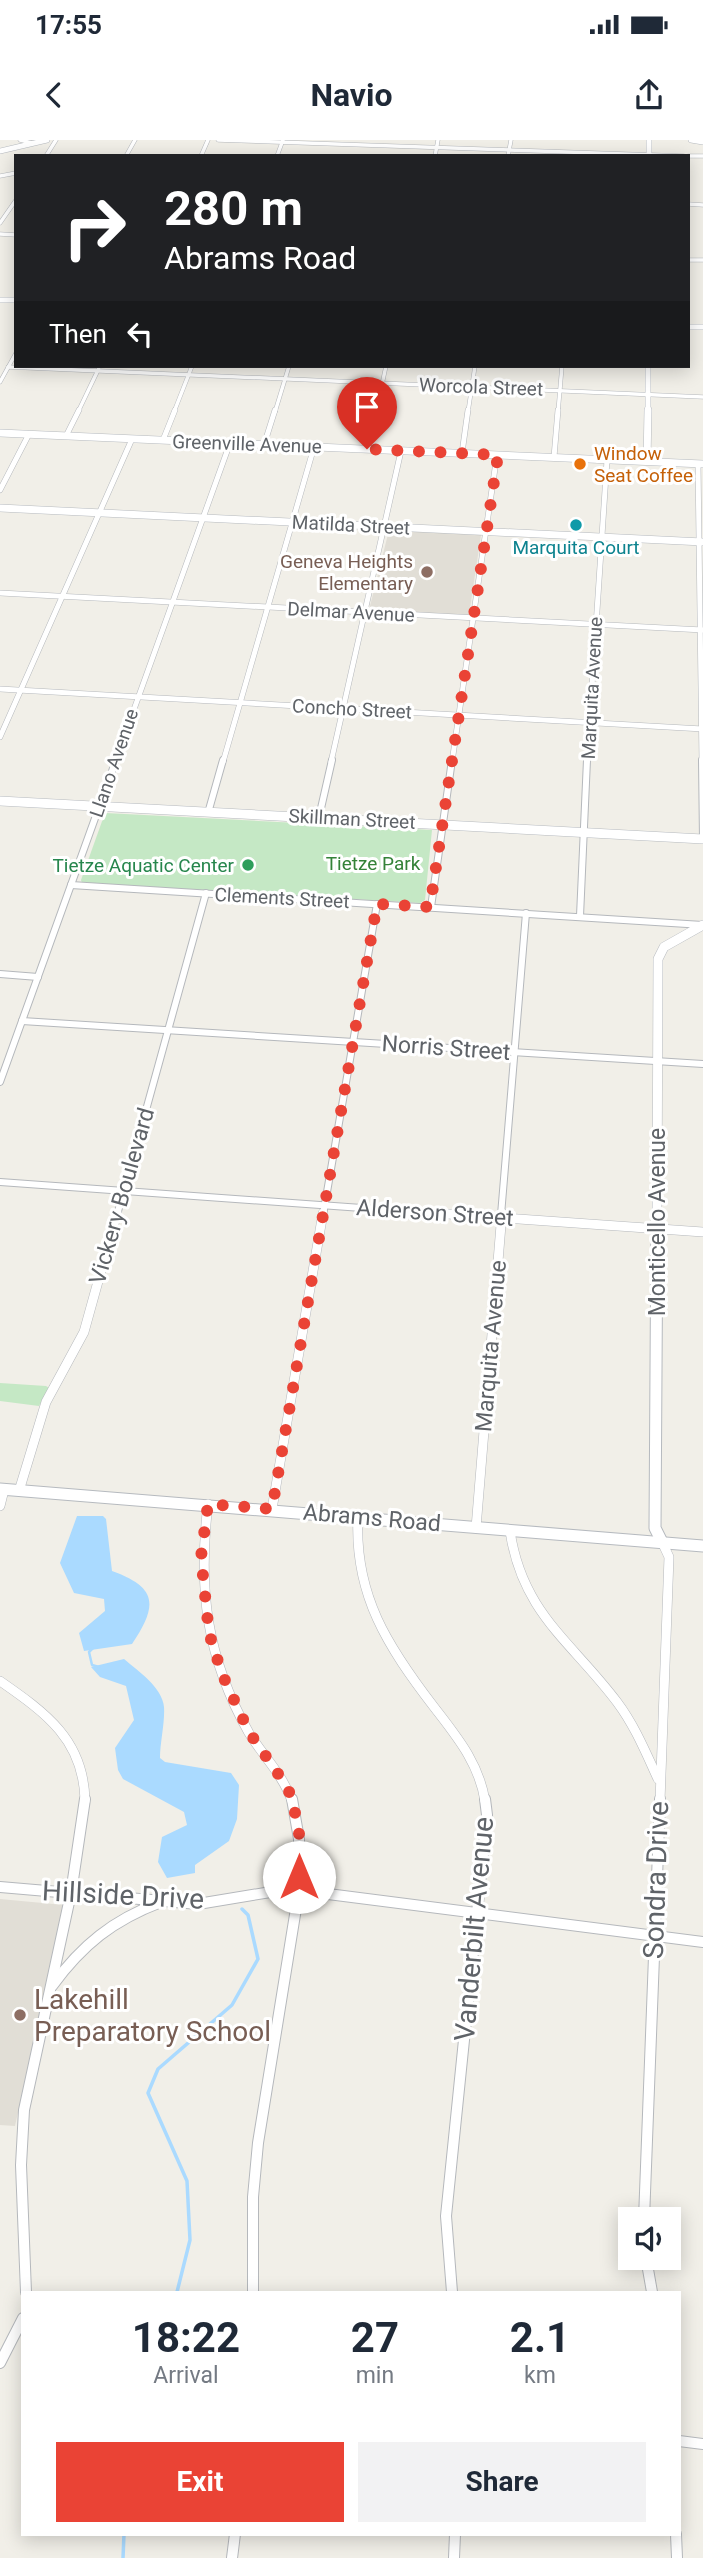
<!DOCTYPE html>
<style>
:root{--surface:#fff;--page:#f2f2f3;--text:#1f2937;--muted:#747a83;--accent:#ea4335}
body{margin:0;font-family:Roboto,sans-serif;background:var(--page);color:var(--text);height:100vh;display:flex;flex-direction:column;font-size:26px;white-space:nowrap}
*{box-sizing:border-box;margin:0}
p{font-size:23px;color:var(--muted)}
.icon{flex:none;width:38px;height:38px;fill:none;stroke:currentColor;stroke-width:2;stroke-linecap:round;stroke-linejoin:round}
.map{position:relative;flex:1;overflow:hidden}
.drawer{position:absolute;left:21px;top:2151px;width:660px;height:245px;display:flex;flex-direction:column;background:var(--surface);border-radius:0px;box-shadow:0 4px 18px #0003}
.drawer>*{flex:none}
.guide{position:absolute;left:14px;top:14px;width:676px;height:214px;border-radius:0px;box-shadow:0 4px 18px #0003;background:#202124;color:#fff;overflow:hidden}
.buttons{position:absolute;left:618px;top:2067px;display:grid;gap:14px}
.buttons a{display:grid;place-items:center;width:63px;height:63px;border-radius:0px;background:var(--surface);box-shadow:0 4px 18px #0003;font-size:35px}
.pin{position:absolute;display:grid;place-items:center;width:60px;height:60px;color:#fff;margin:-72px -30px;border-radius:50% 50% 50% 0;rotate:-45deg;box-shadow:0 0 7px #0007}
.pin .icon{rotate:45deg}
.me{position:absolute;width:77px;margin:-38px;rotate:0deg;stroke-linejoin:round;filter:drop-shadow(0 0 5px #0008)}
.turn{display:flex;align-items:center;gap:24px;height:147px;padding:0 35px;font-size:32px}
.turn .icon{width:91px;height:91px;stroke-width:2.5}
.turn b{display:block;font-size:49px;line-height:60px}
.then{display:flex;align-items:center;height:66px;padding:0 35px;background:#0003;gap:14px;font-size:26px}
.eta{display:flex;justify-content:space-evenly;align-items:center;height:119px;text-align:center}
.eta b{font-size:42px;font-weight:700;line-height:49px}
.button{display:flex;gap:14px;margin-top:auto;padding:14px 35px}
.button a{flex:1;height:80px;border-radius:0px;background:var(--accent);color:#fff;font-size:28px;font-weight:700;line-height:80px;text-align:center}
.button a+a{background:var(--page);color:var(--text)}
.status{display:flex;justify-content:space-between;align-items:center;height:49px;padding:0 35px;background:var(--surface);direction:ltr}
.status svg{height:19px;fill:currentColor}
header{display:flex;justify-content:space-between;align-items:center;height:91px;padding:0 35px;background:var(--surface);font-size:32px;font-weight:700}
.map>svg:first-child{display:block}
</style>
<div class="status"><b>17:55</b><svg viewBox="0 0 49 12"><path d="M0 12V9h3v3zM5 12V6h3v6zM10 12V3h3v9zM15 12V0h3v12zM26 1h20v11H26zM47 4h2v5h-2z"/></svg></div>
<header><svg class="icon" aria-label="back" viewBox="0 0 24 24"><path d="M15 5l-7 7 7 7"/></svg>Navio<svg class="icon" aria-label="share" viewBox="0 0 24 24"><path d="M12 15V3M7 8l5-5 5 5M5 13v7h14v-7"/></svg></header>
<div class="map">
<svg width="703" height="2418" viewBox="0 0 703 2418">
<rect width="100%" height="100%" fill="#f1efe8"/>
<!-- education -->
<g fill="#e1ded6">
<path d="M389 390 481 395 469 475 369 470Z"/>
<path d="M0 1759 64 1765 15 1986 0 1985Z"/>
</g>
<!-- green -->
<g fill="#c5e8c5">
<path d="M105 673 432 690 425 760 420 763 82 743 81 740Z"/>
<path d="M0 1243 46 1246 49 1248 39 1266 0 1261Z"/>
</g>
<!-- water -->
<g fill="#aadaff">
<path d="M77 1376H103L106 1379 112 1431C159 1448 157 1466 132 1504L84 1511 79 1493 105 1471 104 1459 74 1453 60 1423Z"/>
<path d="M124 1519C138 1531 162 1547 164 1567 165 1583 160 1602 160 1618L165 1622 231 1633 239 1645 237 1679 229 1701 195 1725V1733L167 1738 158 1722 162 1697 187 1685 184 1672 123 1639 118 1630 115 1608 134 1580 126 1546 100 1537 91 1527Z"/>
</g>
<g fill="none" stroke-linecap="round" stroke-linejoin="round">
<!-- stream-far1 -->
<path stroke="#aadaff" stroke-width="2.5" d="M93 1508 89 1512 92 1525 99 1527"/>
<!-- stream -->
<g stroke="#aadaff" stroke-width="3.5">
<path d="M177 2152 190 2100 187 2041 148 1953 158 1929 232 1865 258 1819 248 1775 242 1769"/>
<path d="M123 2418 124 2394"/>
</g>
<defs>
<g id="street-far4">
<path d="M20 0 32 3"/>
<path d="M218 0 684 16"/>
<path d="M46 16 56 0"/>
<path d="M126 16 135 0"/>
<path d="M201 16 208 0"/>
<path d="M277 16 283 0"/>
<path d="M435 16 438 0"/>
<path d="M508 16 511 0"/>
<path d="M688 16H703"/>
<path d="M0 36 16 33"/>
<path d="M688 64 703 65"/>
<path d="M0 83 16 60"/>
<path d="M0 94 16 95"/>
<path d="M688 120H703"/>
<path d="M8 227 703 257"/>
<path d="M0 242 16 213"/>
<path d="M78 272 99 228"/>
<path d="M174 272 192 226"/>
<path d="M275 272 289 226"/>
<path d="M376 272 386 226"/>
<path d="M468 272 475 226"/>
<path d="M558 272 562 226"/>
</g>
<g id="street-far3">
<path d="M66 296 79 270"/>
<path d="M163 300 175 270"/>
<path d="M264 305 275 270"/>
<path d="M367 309 376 270"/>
<path d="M462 313 468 270"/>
<path d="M554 317 558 270"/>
<path d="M698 324 702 622"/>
<path d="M0 350 29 294"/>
<path d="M0 453 703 490"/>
<path d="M0 549 703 589"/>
<path d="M0 597 132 299"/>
<path d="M115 622 230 303"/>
<path d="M223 622 314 307"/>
<path d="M331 622 401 311"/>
<path d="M452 622 497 315"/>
<path d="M587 622 607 320"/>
</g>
<g id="street-far2">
<path d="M702 620 703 699"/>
<path d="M208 673 223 620"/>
<path d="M319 677 332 620"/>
<path d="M71 745 703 785"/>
<path d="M431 767 452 620"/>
<path d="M580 776 587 620"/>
<path d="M0 834 38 837"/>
<path d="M22 881 703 924"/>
<path d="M0 942 116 620"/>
<path d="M0 1042 459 1075"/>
<path d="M117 1075 206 753"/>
<path d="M323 1075 377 764"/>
<path d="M501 1075 526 773"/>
</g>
<g id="street-far1">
<path d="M434 1073 703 1092"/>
<path d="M19 1351 46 1262 84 1192 117 1073"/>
<path d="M208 1364C198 1449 206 1517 249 1593 263 1616 283 1635 292 1661"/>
<path d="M0 1366 4 1350"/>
<path d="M272 1369 323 1073"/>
<path d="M358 1377C354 1455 388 1507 434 1567 457 1597 479 1623 485 1661"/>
<path d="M476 1388 502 1073"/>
<path d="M510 1391C522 1473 572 1502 617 1562 635 1586 646 1613 658 1639"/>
<path d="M0 1541C46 1573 84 1600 85 1661"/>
<path d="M660 1661 669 1417 662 1402"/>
</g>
<g id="street">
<path d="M0 1747 198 1764 289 1749 703 1802"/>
<path d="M52 1846C82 1805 113 1780 161 1762"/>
<path d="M644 2079 660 1659"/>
<path d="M646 2118 652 2152"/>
<path d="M26 2152 21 2025 24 1970 71 1753 85 1659"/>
<path d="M253 2152V2057L258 2003 299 1750V1699L292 1659"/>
<path d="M452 2152 446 2076 487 1675 485 1659"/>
<path d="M0 2223 23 2178"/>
<path d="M679 2301 703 2304"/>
<path d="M676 2394 677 2418"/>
<path d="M232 2418 235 2394"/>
<path d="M454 2418 455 2394"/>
</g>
<g id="secondary-far3">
<path d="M649 0V16"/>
<path d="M691 0 703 2"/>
<path d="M0 11 47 0"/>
<path d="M0 160H16"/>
<path d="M688 187H703"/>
<path d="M648 272V226"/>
</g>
<g id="secondary-far2">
<path d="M0 293 703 324"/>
<path d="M647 321 648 270"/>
<path d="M0 368 703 402"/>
</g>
<g id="secondary-far1">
<path d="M0 661 703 699"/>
<path d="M657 1075 658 819 664 807 703 785"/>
</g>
<g id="secondary">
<path d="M657 1073 655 1388 662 1402"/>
<path d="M0 1349 703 1406"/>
</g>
</defs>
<!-- street-far4 casing -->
<use href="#street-far4" stroke="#b5b8bc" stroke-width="4.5"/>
<!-- street-far3 casing -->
<use href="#street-far3" stroke="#b5b8bc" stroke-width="6"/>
<!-- street-far2 casing -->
<use href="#street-far2" stroke="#b5b8bc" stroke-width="8"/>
<!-- street-far1 casing -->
<use href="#street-far1" stroke="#b5b8bc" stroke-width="10"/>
<!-- street casing -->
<use href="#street" stroke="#b5b8bc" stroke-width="12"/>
<!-- secondary-far3 casing -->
<use href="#secondary-far3" stroke="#b6babf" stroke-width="6"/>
<!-- secondary-far2 casing -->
<use href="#secondary-far2" stroke="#b6babf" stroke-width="8"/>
<!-- secondary-far1 casing -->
<use href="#secondary-far1" stroke="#b6babf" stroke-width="10"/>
<!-- secondary casing -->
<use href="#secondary" stroke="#b6babf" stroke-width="13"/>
<!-- street-far4 -->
<use href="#street-far4" stroke="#fff" stroke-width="3.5"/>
<!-- street-far3 -->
<use href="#street-far3" stroke="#fff" stroke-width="5"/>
<!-- street-far2 -->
<use href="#street-far2" stroke="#fff" stroke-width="6"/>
<!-- street-far1 -->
<use href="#street-far1" stroke="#fff" stroke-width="9"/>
<!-- street -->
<use href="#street" stroke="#fff" stroke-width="10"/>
<!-- secondary-far3 -->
<use href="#secondary-far3" stroke="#fff" stroke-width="5"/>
<!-- secondary-far2 -->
<use href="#secondary-far2" stroke="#fff" stroke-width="7"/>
<!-- secondary-far1 -->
<use href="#secondary-far1" stroke="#fff" stroke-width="9"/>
<!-- secondary -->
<use href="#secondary" stroke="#fff" stroke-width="11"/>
</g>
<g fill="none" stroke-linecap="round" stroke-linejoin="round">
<!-- route -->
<path stroke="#ea4335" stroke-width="12" stroke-dasharray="0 21.6" d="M299 1737V1687L288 1648 249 1592 222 1534 209 1493 201 1417 208 1364 272 1369 377 764 430 767 498 315 367 309"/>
</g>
<!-- markers -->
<circle fill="#e8710a" stroke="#fff" stroke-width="2.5" cx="580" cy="324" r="7"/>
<circle fill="#0f9aa8" stroke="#fff" stroke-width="2.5" cx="576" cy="385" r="7"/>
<g fill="#8d6e63" stroke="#fff" stroke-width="2.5">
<circle cx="427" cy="432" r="7"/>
<circle cx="20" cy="1875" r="7"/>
</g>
<circle fill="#2e9e5b" stroke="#fff" stroke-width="2.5" cx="248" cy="725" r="7"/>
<g text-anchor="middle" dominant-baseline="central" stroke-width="6" stroke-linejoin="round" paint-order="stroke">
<!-- far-street labels -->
<g font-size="19" fill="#5f6368" stroke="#fff">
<text transform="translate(481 247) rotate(2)">Worcola Street</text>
<text transform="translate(247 304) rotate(2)">Greenville Avenue</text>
<text transform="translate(351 385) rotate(3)">Matilda Street</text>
<text transform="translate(351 472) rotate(3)">Delmar Avenue</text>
<text transform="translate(592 548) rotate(-87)">Marquita Avenue</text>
<text transform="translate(352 569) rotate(3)">Concho Street</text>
<text transform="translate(114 623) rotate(-71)">Llano Avenue</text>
<text transform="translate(352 679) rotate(3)">Skillman Street</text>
<text transform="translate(282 758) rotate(3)">Clements Street</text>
</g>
<!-- far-food labels -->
<g font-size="19" fill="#c56008" stroke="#fff" text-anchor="start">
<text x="594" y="313">Window<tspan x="594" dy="22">Seat Coffee</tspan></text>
</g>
<!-- far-culture labels -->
<g font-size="19" fill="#0d838f" stroke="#fff">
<text x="576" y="407">Marquita Court</text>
</g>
<!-- far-education labels -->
<g font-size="19" fill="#785e54" stroke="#fff" text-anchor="end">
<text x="413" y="421">Geneva Heights<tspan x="413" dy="22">Elementary</tspan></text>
</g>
<!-- far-park labels -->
<g font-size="19" fill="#348238" stroke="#fff">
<text x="373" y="723">Tietze Park</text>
</g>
<!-- far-leisure labels -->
<g font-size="19" fill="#27864d" stroke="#fff" text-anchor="end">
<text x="234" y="725">Tietze Aquatic Center</text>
</g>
<!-- street labels -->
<g font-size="23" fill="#5f6368" stroke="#fff">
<text transform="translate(446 908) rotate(4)">Norris Street</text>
<text transform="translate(122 1056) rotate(-74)">Vickery Boulevard</text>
<text transform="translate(435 1073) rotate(4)">Alderson Street</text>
<text transform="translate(657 1082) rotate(-90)">Monticello Avenue</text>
<text transform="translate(491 1206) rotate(-85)">Marquita Avenue</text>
<text transform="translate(372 1378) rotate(5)">Abrams Road</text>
</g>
<!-- near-street labels -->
<g font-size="28" fill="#5f6368" stroke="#fff">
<text transform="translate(656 1740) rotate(-88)">Sondra Drive</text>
<text transform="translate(123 1755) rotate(3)">Hillside Drive</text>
<text transform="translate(474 1789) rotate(-85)">Vanderbilt Avenue</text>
</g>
<!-- near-education labels -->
<g font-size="28" fill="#785e54" stroke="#fff" text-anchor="start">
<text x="34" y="1859">Lakehill<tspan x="34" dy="32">Preparatory School</tspan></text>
</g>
</g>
</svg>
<div class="buttons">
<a><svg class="icon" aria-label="sound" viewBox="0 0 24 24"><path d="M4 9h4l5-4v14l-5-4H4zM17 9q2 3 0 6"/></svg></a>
</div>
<div class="pin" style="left:367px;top:309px;background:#d93025"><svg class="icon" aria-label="arrive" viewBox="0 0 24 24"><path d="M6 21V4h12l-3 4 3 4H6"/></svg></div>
<svg class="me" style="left:299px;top:1737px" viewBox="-20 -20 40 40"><circle r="19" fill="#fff"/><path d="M0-13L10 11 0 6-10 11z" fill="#ea4335"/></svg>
<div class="guide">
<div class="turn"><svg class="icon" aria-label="right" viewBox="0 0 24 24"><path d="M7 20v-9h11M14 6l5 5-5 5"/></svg><div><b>280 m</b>Abrams Road</div></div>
<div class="then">Then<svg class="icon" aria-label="left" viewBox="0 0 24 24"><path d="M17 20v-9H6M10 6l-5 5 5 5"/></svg></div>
</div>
<section class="drawer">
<div class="eta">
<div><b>18:22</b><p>Arrival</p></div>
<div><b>27</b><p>min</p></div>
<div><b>2.1</b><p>km</p></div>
</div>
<div class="button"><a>Exit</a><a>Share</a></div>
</section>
</div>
